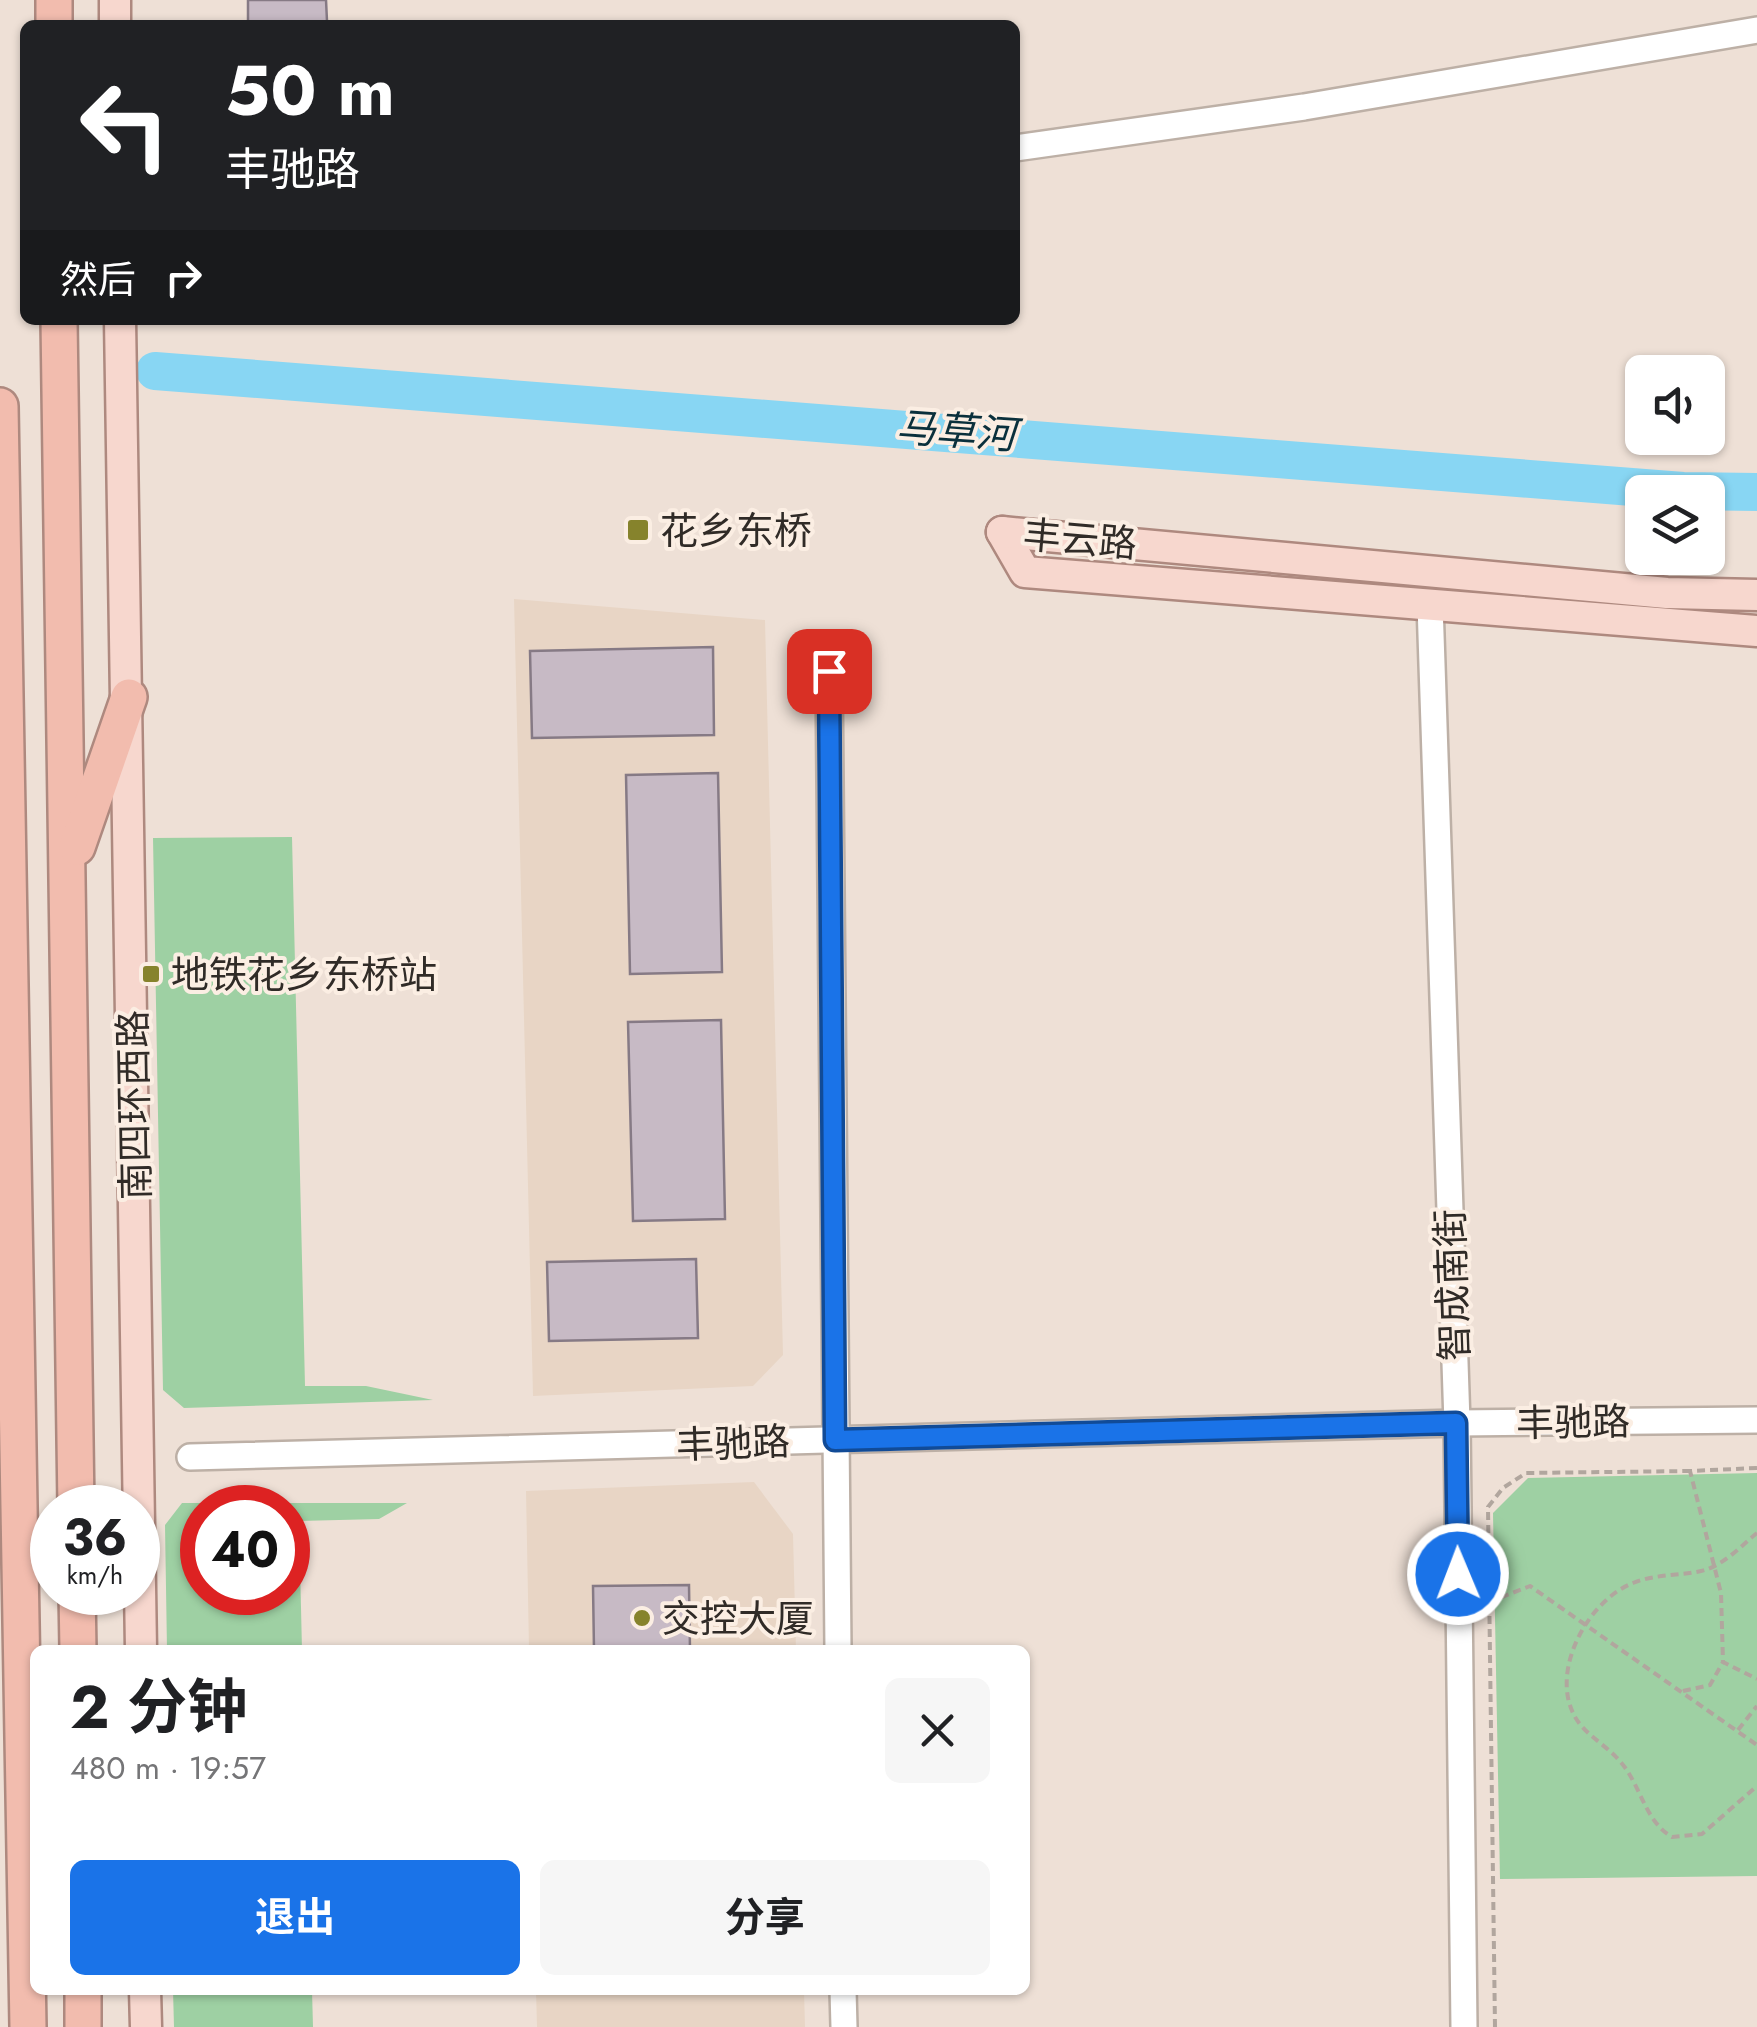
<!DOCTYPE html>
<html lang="zh">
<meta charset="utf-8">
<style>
:root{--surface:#fff;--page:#f6f6f6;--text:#202124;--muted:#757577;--accent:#1a73e8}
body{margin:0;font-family:Jost,"Noto Sans SC",sans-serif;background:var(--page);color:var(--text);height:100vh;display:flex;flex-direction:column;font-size:38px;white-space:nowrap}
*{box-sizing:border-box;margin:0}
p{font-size:32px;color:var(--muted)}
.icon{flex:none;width:55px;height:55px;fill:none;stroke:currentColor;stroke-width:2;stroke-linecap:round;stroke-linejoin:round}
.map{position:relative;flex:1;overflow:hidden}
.details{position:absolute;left:30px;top:1645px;width:1000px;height:350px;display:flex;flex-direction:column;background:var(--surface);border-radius:15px;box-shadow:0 2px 8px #0004}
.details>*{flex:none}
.banner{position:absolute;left:20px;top:20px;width:1000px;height:305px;border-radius:15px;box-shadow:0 2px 8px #0004;background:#202124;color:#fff;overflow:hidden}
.tools{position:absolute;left:1625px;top:355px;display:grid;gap:20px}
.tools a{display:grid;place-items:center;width:100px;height:100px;border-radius:15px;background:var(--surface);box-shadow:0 2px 8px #0004;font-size:50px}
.speed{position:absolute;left:30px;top:1485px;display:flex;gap:20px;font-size:50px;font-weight:700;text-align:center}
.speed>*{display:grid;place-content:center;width:130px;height:130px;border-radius:50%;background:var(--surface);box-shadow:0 2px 8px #0004;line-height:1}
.speed small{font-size:25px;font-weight:400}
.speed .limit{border:15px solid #d22;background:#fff;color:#111}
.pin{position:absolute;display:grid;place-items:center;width:85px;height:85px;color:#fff;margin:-42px;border-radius:20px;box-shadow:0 5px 15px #0006}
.me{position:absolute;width:110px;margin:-55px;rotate:359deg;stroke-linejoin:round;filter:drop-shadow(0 0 8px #0008)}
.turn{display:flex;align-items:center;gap:35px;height:210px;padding:0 40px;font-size:45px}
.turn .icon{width:130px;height:130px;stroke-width:2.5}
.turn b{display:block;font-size:70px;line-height:85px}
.then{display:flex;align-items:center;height:95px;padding:0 40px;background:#0003;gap:20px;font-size:38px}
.round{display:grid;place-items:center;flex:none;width:105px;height:105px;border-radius:15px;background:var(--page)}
.summary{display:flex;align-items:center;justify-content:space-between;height:170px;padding:0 40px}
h1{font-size:60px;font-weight:700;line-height:75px}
.action{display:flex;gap:20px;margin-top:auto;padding:20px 40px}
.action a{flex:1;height:115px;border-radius:15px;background:var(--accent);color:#fff;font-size:40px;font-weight:700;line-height:115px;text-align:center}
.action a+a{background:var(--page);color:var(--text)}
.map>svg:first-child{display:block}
</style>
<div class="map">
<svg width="1757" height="2027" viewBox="0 0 1757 2027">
<rect width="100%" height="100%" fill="#eee0d6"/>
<!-- built -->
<g fill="#e8d5c5">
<path d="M514 599 765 620 783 1355 753 1386 533 1396Z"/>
<path d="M754 1482 793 1534 796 1650H529L526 1491Z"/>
<path d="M536 1990H804L805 2027H537Z"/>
</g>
<!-- green -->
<g fill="#9ed0a3" fill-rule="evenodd">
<path d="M292 837 305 1386H366L433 1400 184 1408 163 1390 153 838Z"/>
<path d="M1757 1473V1876L1500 1879 1493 1513 1528 1478Z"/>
<path d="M182 1503H407L379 1519 299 1521 302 1650H167L165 1525ZM202 1508H288V1592H202Z"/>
<path d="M173 1990H312L313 2027H174Z"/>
</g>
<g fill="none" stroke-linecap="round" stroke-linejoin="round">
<!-- river -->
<path stroke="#88d6f3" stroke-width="38" d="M155 371 1683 491 1757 492"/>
</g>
<!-- building -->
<g fill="#c7bac5" stroke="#867a85" stroke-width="2.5">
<path d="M248 0H326L327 21 248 22Z"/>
<path d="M713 647 714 735 532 738 530 651Z"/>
<path d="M718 773 722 972 630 974 626 775Z"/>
<path d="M721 1020 725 1219 633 1221 628 1022Z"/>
<path d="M696 1259 698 1338 549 1341 547 1262Z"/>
<path d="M689 1585 690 1650H594L593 1586Z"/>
</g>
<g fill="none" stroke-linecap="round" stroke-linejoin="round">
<defs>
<g id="minor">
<path d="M1015 148 1304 107 1757 30"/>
<path d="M1430 604 1457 1423 1464 2027"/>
<path d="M829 671 838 1650"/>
<path d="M190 1457 1457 1423 1757 1420"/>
<path d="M843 1990 844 2027"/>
</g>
<g id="major">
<path d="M115 0V25"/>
<path d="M120 320 141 1650"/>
<path d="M1002 532 1025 572 1757 631"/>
<path d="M1002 532 1667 593 1757 595"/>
<path d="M145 1990 146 2027"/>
</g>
<g id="highway">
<path d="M54 0V25"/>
<path d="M59 320 76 1508"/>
<path d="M0 406 28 2027"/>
<path d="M77 847 129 697"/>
<path d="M77 1592 78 1650"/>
<path d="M83 1990V2027"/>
</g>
</defs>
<!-- minor casing -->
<use href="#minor" stroke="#bdb0a6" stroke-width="30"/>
<!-- major casing -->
<use href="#major" stroke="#ae897f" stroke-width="35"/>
<!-- highway casing -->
<use href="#highway" stroke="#ae897f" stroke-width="40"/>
<!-- path -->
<g stroke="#b1a69e" stroke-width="4" stroke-dasharray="8 5" stroke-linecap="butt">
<path d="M1757 1468 1690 1471 1721 1593 1723 1662 1757 1679"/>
<path d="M1757 1533C1740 1547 1723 1566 1701 1571 1678 1576 1655 1574 1633 1583 1589 1600 1550 1669 1574 1715 1583 1733 1603 1743 1617 1758 1641 1782 1643 1820 1672 1837L1702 1834 1757 1786"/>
<path d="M1489 1602 1530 1586 1757 1745"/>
<path d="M1683 1691 1710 1685 1723 1662"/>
<path d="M1738 1730 1757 1706"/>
<path d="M1495 2027 1488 1507 1503 1488 1526 1473 1690 1471"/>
</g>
<!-- minor -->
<use href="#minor" stroke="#fff" stroke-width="25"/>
<!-- major -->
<use href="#major" stroke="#f7d7ce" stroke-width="30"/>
<!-- highway -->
<use href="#highway" stroke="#f2bcae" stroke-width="35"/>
</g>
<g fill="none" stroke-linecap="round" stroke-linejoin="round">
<defs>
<path id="route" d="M829 671 835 1440 1456 1423 1458 1574"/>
</defs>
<!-- route casing -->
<use href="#route" stroke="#114b97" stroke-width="25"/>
<!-- route -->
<use href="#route" stroke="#1a73e8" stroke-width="18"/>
</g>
<!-- markers -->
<g fill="#86832c" stroke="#fbeee3" stroke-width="4">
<rect x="626" y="518" width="24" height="24" rx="5"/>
<rect x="141" y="964" width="20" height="20" rx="5"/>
<circle cx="642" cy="1618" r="10"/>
</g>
<g text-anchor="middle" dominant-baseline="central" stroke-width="8" stroke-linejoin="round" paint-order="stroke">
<!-- poi labels -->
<g font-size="38" fill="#302b27" stroke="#fbeee3" text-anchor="start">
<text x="660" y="530">花乡东桥</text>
<text x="171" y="974">地铁花乡东桥站</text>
<text x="662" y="1618">交控大厦</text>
</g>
<!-- street labels -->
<g font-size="38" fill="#302b27" stroke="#fbeee3">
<text transform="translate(1080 539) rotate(5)">丰云路</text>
<text transform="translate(134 1105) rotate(-91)">南四环西路</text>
<text transform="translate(1452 1285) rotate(-92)">智成南街</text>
<text transform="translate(1573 1422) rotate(-1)">丰驰路</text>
<text transform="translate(733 1443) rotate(-2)">丰驰路</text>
</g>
<!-- water labels -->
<g font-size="40" font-style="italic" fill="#0a303c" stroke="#fbeee3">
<text transform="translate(956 431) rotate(4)">马草河</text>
</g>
</g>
</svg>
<div class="tools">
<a><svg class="icon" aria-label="sound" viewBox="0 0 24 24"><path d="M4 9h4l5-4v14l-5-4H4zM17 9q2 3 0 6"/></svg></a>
<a><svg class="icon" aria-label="layers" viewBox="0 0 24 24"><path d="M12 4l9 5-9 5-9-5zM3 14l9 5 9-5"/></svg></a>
</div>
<div class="speed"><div>36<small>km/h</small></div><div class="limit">40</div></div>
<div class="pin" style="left:829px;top:671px;background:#d93025"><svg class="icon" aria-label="arrive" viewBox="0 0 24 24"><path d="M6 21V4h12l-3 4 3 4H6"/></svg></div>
<svg class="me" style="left:1458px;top:1574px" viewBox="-20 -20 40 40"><circle r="17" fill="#1a73e8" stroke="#fff" stroke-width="3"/><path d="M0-11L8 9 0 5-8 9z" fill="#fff"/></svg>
<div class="banner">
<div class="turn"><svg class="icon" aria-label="left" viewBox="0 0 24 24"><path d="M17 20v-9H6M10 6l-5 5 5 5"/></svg><div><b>50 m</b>丰驰路</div></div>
<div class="then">然后<svg class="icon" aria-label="right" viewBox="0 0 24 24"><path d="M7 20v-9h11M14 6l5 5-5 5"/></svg></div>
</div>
<section class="details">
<div class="summary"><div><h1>2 分钟</h1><p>480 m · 19:57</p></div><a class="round"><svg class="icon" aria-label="close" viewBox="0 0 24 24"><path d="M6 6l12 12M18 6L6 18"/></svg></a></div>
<div class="action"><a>退出</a><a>分享</a></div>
</section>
</div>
